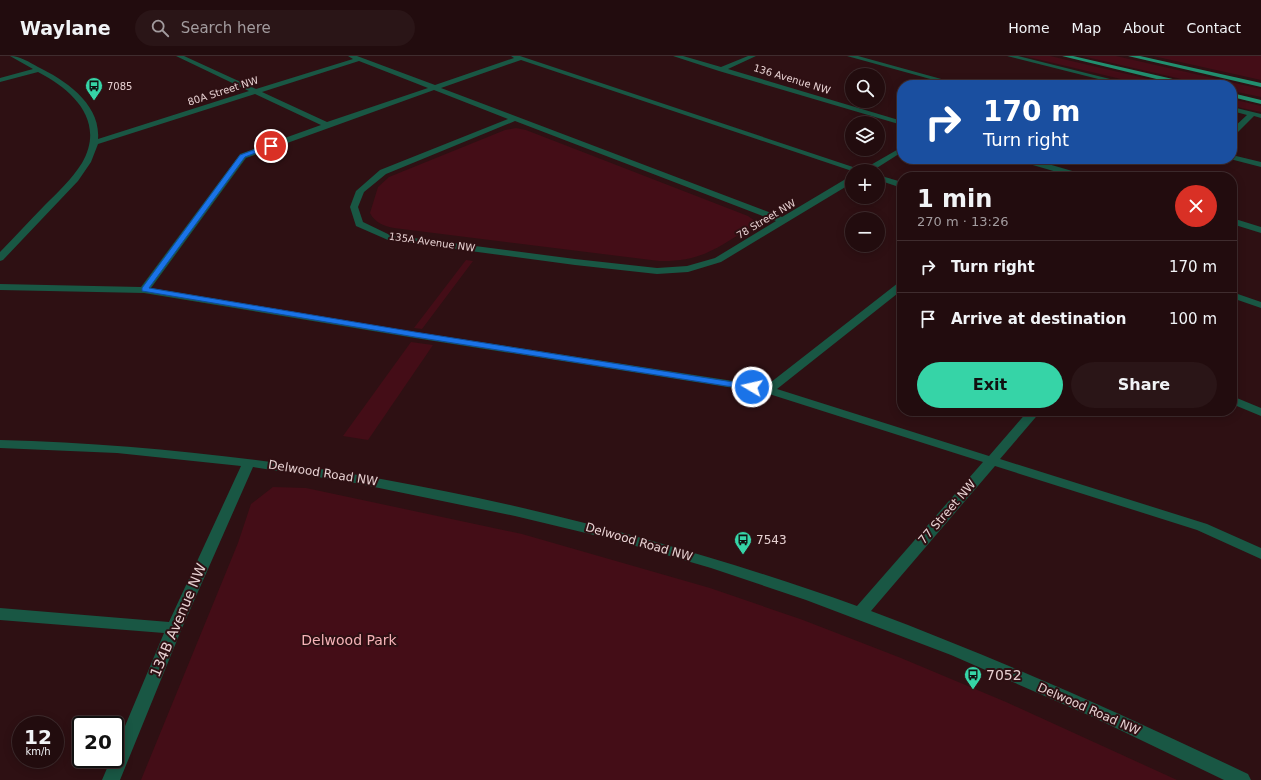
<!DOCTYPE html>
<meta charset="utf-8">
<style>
:root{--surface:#220c0e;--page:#2a1517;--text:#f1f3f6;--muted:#a29b9e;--line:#3f2c2e;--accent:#36d4a7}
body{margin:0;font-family:"DejaVu Sans",sans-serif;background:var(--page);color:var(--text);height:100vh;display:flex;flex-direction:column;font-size:15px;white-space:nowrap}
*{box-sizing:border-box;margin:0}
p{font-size:13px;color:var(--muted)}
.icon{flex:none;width:22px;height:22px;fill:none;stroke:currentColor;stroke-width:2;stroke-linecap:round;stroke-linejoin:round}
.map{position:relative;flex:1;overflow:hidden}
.sheet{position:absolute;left:897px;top:116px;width:340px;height:244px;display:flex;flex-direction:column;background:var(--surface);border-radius:16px;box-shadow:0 2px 10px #0003,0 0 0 1px var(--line)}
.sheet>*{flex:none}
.banner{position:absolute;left:897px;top:24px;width:340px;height:84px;border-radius:16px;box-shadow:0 2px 10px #0003,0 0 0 1px var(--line);background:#1a4fa0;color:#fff;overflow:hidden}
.buttons{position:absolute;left:845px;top:12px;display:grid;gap:8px}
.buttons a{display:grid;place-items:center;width:40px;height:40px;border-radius:50%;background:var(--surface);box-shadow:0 2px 10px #0003,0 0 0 1px var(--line);font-size:20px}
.speed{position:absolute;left:12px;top:660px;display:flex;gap:8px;font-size:20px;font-weight:700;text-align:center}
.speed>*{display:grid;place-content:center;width:52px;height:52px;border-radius:50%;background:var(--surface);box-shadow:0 2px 10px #0003,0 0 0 1px var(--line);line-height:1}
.speed small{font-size:10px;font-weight:400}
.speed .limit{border:2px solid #111;border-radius:6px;background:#fff;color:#111}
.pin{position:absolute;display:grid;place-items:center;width:34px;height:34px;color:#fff;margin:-17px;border:2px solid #fff;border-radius:50%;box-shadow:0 1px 4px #0007}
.me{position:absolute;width:44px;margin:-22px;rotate:279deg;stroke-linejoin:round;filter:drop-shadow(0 0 3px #0008)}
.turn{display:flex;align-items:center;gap:14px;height:84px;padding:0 20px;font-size:18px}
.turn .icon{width:52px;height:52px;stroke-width:2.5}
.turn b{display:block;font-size:28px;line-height:34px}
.round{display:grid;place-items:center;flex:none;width:42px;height:42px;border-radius:21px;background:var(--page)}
.headline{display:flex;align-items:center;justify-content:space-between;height:68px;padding:0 20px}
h1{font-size:24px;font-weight:800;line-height:30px}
.cta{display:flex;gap:8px;margin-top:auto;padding:8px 20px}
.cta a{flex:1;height:46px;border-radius:24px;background:var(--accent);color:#111;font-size:16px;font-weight:800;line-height:46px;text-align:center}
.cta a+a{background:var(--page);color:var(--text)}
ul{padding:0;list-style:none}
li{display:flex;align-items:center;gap:12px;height:52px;padding:0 20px;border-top:1px solid var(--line)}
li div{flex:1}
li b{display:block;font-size:15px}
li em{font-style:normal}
header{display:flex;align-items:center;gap:24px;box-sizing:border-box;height:56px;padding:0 20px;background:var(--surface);border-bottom:1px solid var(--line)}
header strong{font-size:19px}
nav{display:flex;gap:22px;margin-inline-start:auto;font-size:14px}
.search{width:280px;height:36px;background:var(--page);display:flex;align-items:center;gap:10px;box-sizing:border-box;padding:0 14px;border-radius:22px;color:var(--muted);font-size:15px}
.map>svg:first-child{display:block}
</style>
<header>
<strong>Waylane</strong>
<div class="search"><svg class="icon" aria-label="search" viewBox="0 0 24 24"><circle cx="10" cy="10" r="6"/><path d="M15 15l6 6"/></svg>Search here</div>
<nav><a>Home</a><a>Map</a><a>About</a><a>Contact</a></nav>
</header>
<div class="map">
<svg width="1261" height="724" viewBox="0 0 1261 724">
<rect width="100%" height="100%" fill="#2e1013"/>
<!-- green -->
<g fill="#440d17">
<path d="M1024 0H1050L1174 29H1146Z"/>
<path d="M1082 0H1116L1261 33V41L1232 35V29H1207Z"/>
<path d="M1153 0H1261V24Z"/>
<path d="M1232 43 1261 50V56L1232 50Z"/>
<path d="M516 72 526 74 748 160 755 165 751 171C717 192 701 206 659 205L394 172C384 170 375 167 370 157L378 131 389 121 505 74Z"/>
<path d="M466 204 473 205 422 273 414 272Z"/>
<path d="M411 286 433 289 368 384 343 380Z"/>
<path d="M273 431 306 432 522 478 710 532 803 564 901 602 1006 646 1177 724H141L238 487 251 448Z"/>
</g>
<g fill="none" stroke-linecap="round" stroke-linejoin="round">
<!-- minor -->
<g fill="#195744" fill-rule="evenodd">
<path d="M10 0C20 0 29 6 38 11 65 24 101 48 98 83L249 35 176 0H184L256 33 353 3 348 0H357L435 29 514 2 511 0H520L862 114 902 91V96L872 115H852L521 4 441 32 782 161 849 121 852 120V127L721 206 688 216 657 218 575 209 388 184 356 170 350 151 356 135 380 114 508 63 434 34 246 102 151 232 415 276 766 330 898 227 902 226V234L777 333 989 400 1028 355H1041L1000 403 1207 468 1261 492V503L1197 474 995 410 871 555C999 603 1124 659 1248 718L1251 724H1224L1095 662 951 599 806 544 711 512 615 484 515 460 350 426 253 411 182 572 120 724H102L111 703H115V694L164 577 0 564V552L169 566 241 410 117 397 0 392V384C293 392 582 452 857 550L983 406 766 337 415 282 144 237 0 234V228L141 231 240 98 321 69 255 38 98 88 91 106 78 125 3 204 0 205V196C15 181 29 165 44 150 58 136 72 123 82 107 106 65 73 34 38 16L0 26V22L33 13ZM359 5 428 32 327 66 262 36ZM515 65 776 165 715 202 687 210 657 212 575 203 390 179 363 166 358 151 364 136 386 118Z"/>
<path d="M673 0H683L721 11 748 0H756L728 13 902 65V69L719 15Z"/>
<path d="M847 0H858L963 29H952Z"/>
<path d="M1007 0H1018L1134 29H1122Z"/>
<path d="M1232 51 1261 58V62L1254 60 1235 79H1232V73L1247 59 1232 55Z"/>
<path d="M1232 99 1261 106V111L1230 103H1232Z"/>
<path d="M1018 103H1031L1086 119 1087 121H1074L1019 105Z"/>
<path d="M878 119 902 126V132L878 124Z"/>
<path d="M1232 162 1261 171V177L1232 168Z"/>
<path d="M1232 236 1261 246V252L1232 242Z"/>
<path d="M1232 340 1261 352V360L1232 348Z"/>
</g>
<!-- major -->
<g fill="#228f6f" fill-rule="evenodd">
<path d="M1062 0H1073L1190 27 1193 29H1181Z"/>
<path d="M1128 0H1140L1261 27V31Z"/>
<path d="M1232 37 1261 44V48L1232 41Z"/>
</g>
</g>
<!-- route -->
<path fill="#1a73e8" stroke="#114b97" d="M269 88 274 90 245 101 149 232 415 276 752 329 757 331 752 334 415 281 142 235V232L240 99Z"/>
<!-- icons -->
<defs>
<symbol id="bus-pin" viewBox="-11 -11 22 30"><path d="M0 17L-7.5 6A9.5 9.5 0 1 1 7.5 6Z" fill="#36d4a7" stroke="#2e1013"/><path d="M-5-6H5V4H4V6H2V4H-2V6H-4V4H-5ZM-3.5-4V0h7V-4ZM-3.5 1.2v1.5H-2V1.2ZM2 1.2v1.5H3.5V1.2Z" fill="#111"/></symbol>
</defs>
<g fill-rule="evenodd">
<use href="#bus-pin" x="84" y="20" width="20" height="27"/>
<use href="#bus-pin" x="733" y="474" width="20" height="27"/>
<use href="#bus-pin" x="963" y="609" width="20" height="27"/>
</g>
<g text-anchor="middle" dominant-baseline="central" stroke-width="4" stroke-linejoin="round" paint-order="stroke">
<!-- far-street labels -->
<g font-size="10" fill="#e7d1d2" stroke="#2e1013">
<text transform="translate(792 23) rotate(17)">136 Avenue NW</text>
<text transform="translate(223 35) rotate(-18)">80A Street NW</text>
<text transform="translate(766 163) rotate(-31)">78 Street NW</text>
<text transform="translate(432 186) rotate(8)">135A Avenue NW</text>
</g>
<!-- far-poi labels -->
<g font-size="10" fill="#e7d1d2" stroke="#2e1013" text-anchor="start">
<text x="107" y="30">7085</text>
</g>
<!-- street labels -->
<g font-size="12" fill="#e7d1d2" stroke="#2e1013">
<text transform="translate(323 417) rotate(9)">Delwood Road NW</text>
<text transform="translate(947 456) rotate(-49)">77 Street NW</text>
<text transform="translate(639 486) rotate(16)">Delwood Road NW</text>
<text transform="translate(1089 653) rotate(24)">Delwood Road NW</text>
</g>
<!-- poi labels -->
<g font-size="12" fill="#e7d1d2" stroke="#2e1013" text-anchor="start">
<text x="756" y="484">7543</text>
</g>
<!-- near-street labels -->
<g font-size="14" fill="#e7d1d2" stroke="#2e1013">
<text transform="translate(178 564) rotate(-67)">134B Avenue NW</text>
</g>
<!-- near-park labels -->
<g font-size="14" fill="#f5b3b7" stroke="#2e1013">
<text x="349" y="584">Delwood Park</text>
</g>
<!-- near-poi labels -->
<g font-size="14" fill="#e7d1d2" stroke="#2e1013" text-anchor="start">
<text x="986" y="619">7052</text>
</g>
</g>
</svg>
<div class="buttons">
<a><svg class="icon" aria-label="search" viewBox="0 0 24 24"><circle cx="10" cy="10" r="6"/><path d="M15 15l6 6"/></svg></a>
<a><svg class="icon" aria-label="layers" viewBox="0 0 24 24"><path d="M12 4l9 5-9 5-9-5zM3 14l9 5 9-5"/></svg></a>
<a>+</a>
<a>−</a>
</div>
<div class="speed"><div>12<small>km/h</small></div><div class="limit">20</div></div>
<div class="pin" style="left:271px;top:90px;background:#d93025"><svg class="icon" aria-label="arrive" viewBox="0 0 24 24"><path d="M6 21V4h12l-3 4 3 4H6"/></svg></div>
<svg class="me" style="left:752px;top:331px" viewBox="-20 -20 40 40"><circle r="17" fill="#1a73e8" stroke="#fff" stroke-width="3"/><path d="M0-11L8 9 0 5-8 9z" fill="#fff"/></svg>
<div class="banner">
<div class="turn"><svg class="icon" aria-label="right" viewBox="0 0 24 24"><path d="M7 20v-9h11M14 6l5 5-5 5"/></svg><div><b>170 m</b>Turn right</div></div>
</div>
<section class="sheet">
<div class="headline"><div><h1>1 min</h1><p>270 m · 13:26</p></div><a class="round" style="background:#d93025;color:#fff"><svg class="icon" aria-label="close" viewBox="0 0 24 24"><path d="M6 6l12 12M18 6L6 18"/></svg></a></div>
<ul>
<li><svg class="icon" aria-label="right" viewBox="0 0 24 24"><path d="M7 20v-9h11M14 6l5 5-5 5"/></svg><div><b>Turn right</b></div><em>170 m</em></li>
<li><svg class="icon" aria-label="arrive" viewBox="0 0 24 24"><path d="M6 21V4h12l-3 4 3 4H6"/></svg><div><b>Arrive at destination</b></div><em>100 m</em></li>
</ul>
<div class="cta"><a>Exit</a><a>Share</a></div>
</section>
</div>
